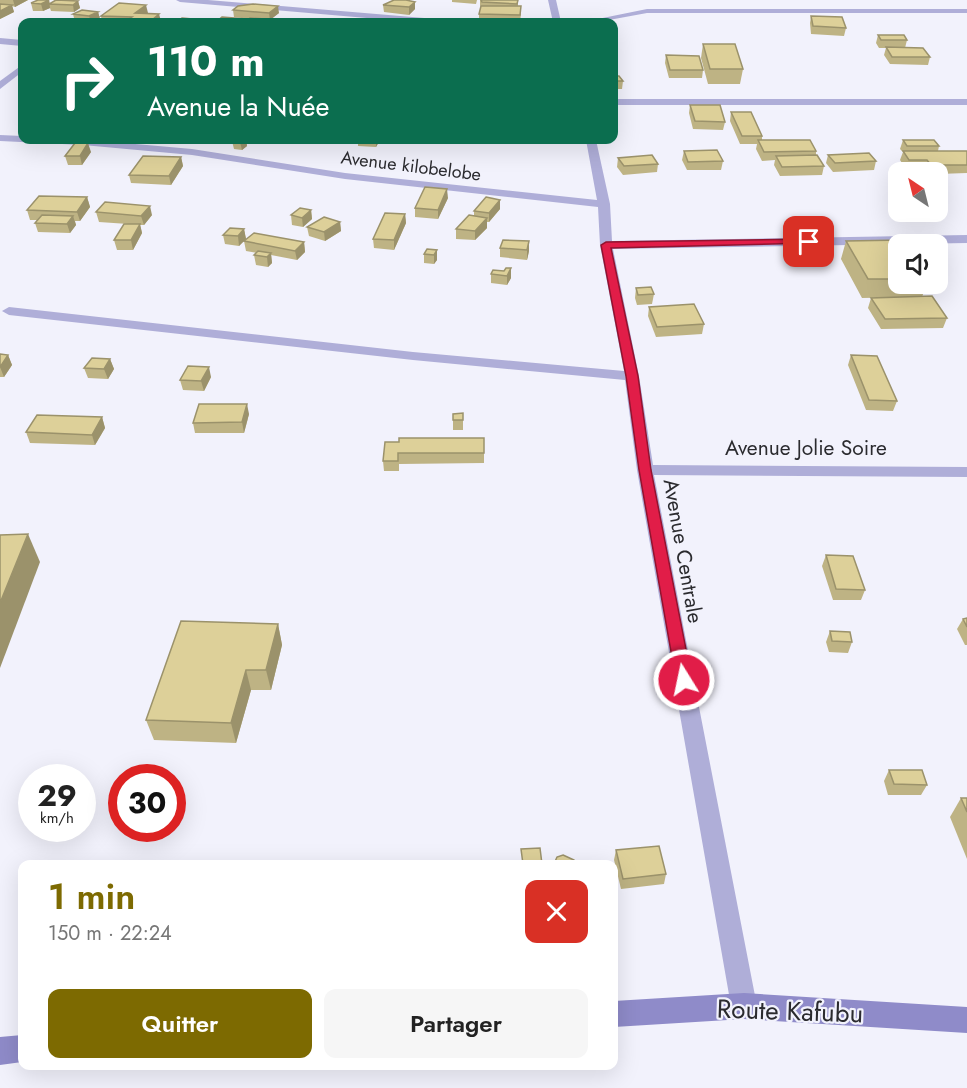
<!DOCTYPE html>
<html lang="fr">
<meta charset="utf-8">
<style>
:root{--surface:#fff;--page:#f6f6f6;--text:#222;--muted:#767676;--accent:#7d6a01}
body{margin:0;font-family:Jost,sans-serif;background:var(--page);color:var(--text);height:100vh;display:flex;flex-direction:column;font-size:22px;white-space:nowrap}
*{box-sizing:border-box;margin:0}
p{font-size:20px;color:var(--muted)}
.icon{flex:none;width:33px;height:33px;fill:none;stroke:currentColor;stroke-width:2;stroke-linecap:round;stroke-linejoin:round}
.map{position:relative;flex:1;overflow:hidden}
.drawer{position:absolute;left:18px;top:860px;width:600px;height:210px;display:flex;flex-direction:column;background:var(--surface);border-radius:12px;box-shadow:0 6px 24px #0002}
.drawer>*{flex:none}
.hud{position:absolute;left:18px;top:18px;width:600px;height:126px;border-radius:12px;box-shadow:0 6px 24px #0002;background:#0b6e4f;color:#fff;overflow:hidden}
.needle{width:39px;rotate:325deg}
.fabs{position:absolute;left:888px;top:162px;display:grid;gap:12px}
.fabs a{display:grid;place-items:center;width:60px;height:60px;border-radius:12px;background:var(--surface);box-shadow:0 6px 24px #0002;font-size:30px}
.speed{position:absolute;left:18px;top:764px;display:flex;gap:12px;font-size:30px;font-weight:700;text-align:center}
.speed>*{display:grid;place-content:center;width:78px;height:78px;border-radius:50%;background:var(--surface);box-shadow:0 6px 24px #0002;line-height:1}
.speed small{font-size:15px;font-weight:400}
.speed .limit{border:9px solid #d22;background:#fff;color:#111}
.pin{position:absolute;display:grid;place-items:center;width:51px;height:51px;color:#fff;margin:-26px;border-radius:12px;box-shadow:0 3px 9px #0006}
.me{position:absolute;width:66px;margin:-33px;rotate:350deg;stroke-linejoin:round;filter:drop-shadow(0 0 4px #0008)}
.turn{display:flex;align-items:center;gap:21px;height:126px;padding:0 30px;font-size:27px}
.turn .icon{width:78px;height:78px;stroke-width:2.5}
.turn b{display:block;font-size:42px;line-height:51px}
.round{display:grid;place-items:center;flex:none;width:63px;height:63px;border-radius:12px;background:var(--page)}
.head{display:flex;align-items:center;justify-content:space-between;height:102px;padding:0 30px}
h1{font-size:36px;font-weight:600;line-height:45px;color:var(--accent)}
.cta{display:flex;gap:12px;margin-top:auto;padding:12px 30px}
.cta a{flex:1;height:69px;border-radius:12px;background:var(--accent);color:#fff;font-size:24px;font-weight:600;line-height:69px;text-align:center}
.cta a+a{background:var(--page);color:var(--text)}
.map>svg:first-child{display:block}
</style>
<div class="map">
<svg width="967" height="1088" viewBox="0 0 967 1088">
<rect width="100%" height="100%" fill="#f2f2fc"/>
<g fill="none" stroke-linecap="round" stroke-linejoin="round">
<!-- street -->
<g fill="#afaed8" fill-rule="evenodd">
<path d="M176 0H208L436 19 440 22H413L180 2Z"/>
<path d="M548 0H556L561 22H553Z"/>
<path d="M647 9H967V13H647L598 22H583Z"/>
<path d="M0 38 22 40V46L0 44Z"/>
<path d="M22 65V72L0 89V81Z"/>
<rect x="614" y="99" width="353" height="6"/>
<path d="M0 135 22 136V140H90L192 149 345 173 597 200 586 140H596L610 204 612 241 967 235V243L613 249 639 376 653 465 967 467V477L654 475 757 1006 753 1015 744 1019 735 1015 731 1006 637 470 625 380 413 360 9 315 2 311 9 307 413 352 624 371 600 245 598 207 345 179 192 155 83 145 0 141Z"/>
</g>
<!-- secondary -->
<g fill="#8f8bc9" fill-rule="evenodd">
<path d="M744 993 967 1007V1033L744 1019 614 1027V1001Z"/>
<path d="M22 1035V1062L0 1065V1037Z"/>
</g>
</g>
<!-- wall -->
<g fill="#beb384">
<path d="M0 0H28L15 7 12 6 14 12 0 19Z"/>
<path d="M49 0 50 4 78 1 80 8 74 12 51 11 50 8 43 11H33L31 3Z"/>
<path d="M452 0H477L476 4 452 2Z"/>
<path d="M480 0H518V6L521 14 520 22H479V14L481 7 480 5Z"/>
<path d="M415 2V9L409 15 384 12 383 5Z"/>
<path d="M233 10 279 13 271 19 313 22H216L248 19V20L249 19 234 17Z"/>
<path d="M98 12 100 19 93 22H75L73 14Z"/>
<path d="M147 13 161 21 159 22H102L101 16 148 13Z"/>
<path d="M811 16 846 28 844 36 811 34 810 23Z"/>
<path d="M878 35 907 40 905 48 930 57 928 65 890 64 884 55 886 48H879L876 43Z"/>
<path d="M703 44 743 69 740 84H708L701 58Z"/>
<path d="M666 55 703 70 702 78H669L665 63Z"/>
<path d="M614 76 623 81 622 89H614Z"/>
<path d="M690 105 725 122 723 130 693 129 689 113Z"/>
<path d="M731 112 762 136V140L816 151V156L824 166 822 175 780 176 774 165 775 160 762 161 756 149 757 144H740L730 121Z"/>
<path d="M233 140H246L247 146 242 150 234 149 232 141Z"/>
<path d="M358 140H380L376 147 358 146Z"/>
<path d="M903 140 939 146 938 151H967V173L938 174V172H927L924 169H906L900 160 903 152 900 149Z"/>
<path d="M684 151 723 161 721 170H687L682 160Z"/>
<path d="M91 152 82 165H68L65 156Z"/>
<path d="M828 155 876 161 874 170 833 172 826 163Z"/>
<path d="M181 157 183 166 171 185 131 183 129 175Z"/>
<path d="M618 158 658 164 657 172 623 175 617 167Z"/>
<path d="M87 197 90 207 80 221H75L76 225 70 233 38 232 35 223 37 220H30L27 210Z"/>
<path d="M448 198 438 219 415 217V208Z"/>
<path d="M500 200V209L489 222H487V228L475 240 456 239V229L474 216V211Z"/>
<path d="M311 210 312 219 303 227 292 225 291 215Z"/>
<path d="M96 212 152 215 144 225H140L142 233 133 250H117L114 240 128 224 99 222Z"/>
<path d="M405 214 406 223 394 250 374 248 373 239Z"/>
<path d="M340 222 341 231 325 241 309 236 307 227Z"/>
<path d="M244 229 246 239 239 246 225 244 223 235Z"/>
<path d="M244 241 304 242 305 252 297 260 271 255 272 263 268 267 256 265 254 255 257 253 246 251Z"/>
<path d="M529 241V251L527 260 500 257V248Z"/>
<path d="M846 241 898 244V284H927L922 297 947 318 943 328 881 329 868 308 871 298 916 297 862 298 841 259Z"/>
<path d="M437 250V260L434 264 424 263V254Z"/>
<path d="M511 268V278L507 285 491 283V274L504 271Z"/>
<path d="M636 288 654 294 652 304 637 305 635 298Z"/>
<path d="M649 307 704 324 702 334 656 337 648 316Z"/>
<path d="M0 354 8 355 12 365 4 377H0Z"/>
<path d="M851 355 897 401 893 411 866 410 848 365Z"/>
<path d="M110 359 114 369 108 379 88 378 84 368Z"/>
<path d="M211 377 204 391 183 390 180 380Z"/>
<path d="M463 413V430H453V414Z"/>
<path d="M249 414 244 433H195L193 423Z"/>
<path d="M102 417 105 428 95 445 30 443 26 432Z"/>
<path d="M484 438V463L399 464V471H384L383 461 399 442Z"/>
<path d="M826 555 865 590 861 600H833L822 566Z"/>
<path d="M967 618V645H965L957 629 963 619Z"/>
<path d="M278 624 282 645 271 690H251L236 743 154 740 146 720Z"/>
<path d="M830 631 852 642 848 653 829 652 826 642Z"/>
<path d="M889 770 927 785 921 795H888L884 781Z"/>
<path d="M961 798H967V859L950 817Z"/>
<path d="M616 850 666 874 664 884 621 889 614 860Z"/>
</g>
<!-- shaded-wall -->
<g fill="#9b926b">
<path d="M13 0H28L15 7Z"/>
<path d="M49 0 50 8 43 11 41 4Z"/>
<path d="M78 1 80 8 74 12 73 5Z"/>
<path d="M415 2V9L409 15V7Z"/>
<path d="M12 5 14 12 0 19V11Z"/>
<path d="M146 5 148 13 136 21 135 13Z"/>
<path d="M278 6 279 13 270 20 269 13Z"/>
<path d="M98 12 100 19 93 22H91L89 16Z"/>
<path d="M159 14 161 21 159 22H127L126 21Z"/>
<path d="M243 140H246L247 146 242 150 240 142Z"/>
<path d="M376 140H380L376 147Z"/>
<path d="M88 143 91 152 82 165 80 156Z"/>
<path d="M181 157 183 166 171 185 169 176Z"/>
<path d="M447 189 448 198 438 219V210Z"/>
<path d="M87 197 90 207 80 221 77 212Z"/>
<path d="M500 200V209L489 222V213Z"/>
<path d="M150 206 152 215 144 225 141 216Z"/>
<path d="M311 210 312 219 303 227 302 218Z"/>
<path d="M405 214 406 223 394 250V240Z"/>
<path d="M73 216 76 225 70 233 67 224Z"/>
<path d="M487 218V228L475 240V231Z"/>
<path d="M340 222 341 231 325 241 324 232Z"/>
<path d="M140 224 142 233 133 250 131 240Z"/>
<path d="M244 229 246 239 239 246 238 236Z"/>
<path d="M529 241V251L527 260V250Z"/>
<path d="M304 242 305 252 297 260 295 251Z"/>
<path d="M437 250V260L434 264V255Z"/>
<path d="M271 253 272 263 268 267 267 257Z"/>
<path d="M511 268V278L507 285V276Z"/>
<path d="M8 355 12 365 4 377 0 367Z"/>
<path d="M110 359 114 369 108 379 104 369Z"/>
<path d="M209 367 211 377 204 391 201 381Z"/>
<path d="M247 404 249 414 244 433 242 422Z"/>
<path d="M102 417 105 428 95 445 92 435Z"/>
<path d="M28 534 40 562 0 668V603Z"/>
<path d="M278 624 282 645 271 690 266 670Z"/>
<path d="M246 670 251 690 236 743 231 723Z"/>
</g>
<!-- building -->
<g fill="#ddd099" stroke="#9b926b" stroke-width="1.5">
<path d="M38 0H49L41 4 31 3Z"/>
<path d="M56 0 78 1 73 5 49 4Z"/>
<path d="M394 0H406L415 2 409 7 383 5Z"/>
<path d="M481 0H518L517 4 482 2Z"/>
<path d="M119 3 146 5 135 13 159 14 152 20 126 21 132 17 101 16Z"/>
<path d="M0 4 12 5 0 11Z"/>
<path d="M253 4 278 6 269 13 233 10 238 6Z"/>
<path d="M481 6H521L520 15 479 14Z"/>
<path d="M82 10 98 12 89 16 73 14Z"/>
<path d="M811 16 842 17 846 28 813 26Z"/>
<path d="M222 17 248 19 244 22 228 21 227 22H216Z"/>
<path d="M182 18 214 21 212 22H177Z"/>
<path d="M250 18 313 22H245Z"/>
<path d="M878 35H904L907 40H881Z"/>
<path d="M703 44H735L743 69H710Z"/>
<path d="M886 47 923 48 930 57H892Z"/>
<path d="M666 55 699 56 703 70H670Z"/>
<path d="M614 76H619L623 81H614Z"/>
<path d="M690 105H720L725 122 695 121Z"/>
<path d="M731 112H751L762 136H742Z"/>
<path d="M233 140H243L240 142 232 141Z"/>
<path d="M758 140H810L816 151 764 152Z"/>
<path d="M903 140H934L939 146H907Z"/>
<path d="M75 143H88L80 156H65Z"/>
<path d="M717 150 723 161 688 162 684 151Z"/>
<path d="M903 151H967V165H931L927 160H909Z"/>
<path d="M869 153 876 161 835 163 828 155Z"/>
<path d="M652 155 658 164 624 166 618 158Z"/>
<path d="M817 155 824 166 782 167 776 156Z"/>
<path d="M143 156 181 157 169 176 129 175Z"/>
<path d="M425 187 447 189 438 210 415 208Z"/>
<path d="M39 196 87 197 77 212 27 210Z"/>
<path d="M486 197 500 200 489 213 474 211Z"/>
<path d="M105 202 150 206 141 216 96 212Z"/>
<path d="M300 208 311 210 302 218 291 215Z"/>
<path d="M385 213 405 214 394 240 373 239Z"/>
<path d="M42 215 73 216 67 224 35 223Z"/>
<path d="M469 215 487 218 475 231 456 229Z"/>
<path d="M324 217 340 222 324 232 307 227Z"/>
<path d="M124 224H140L131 240H114Z"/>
<path d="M230 228 244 229 238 236 223 235Z"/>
<path d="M254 233 304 242 295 251 244 241Z"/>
<path d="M503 240 529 241 527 250 500 248Z"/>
<path d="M903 240 906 244H898V279H868L846 241Z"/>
<path d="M427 249 437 250 434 255 424 254Z"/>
<path d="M258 251 271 253 267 257 254 255Z"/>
<path d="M506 268H511L507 276 491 274 493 270 504 271Z"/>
<path d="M651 287 654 294 638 295 636 288Z"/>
<path d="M932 296 947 318 885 319 871 298Z"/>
<path d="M694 304 704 324 657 327 649 307Z"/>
<path d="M0 354 8 355 0 367Z"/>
<path d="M851 355 877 356 897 401 869 400Z"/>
<path d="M92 358 110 359 104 369 84 368Z"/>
<path d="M188 366 209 367 201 381 180 380Z"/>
<path d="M199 404H247L242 422 193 423Z"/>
<path d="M463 413V420H453V414Z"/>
<path d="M37 415 102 417 92 435 26 432Z"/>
<path d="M399 438H484V453H398V461H383L385 442H399Z"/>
<path d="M28 534 0 603V535Z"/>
<path d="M826 555 853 556 865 590 836 589Z"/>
<path d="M967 618V627L963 619Z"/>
<path d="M181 621 278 624 266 670H246L231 723 146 720Z"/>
<path d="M830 631 850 632 852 642 832 641Z"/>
<path d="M889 770H922L927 785 894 784Z"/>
<path d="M961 798H967V812Z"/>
<path d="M659 846 666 874 623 879 616 850Z"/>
<path d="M540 848 542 864H523L521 849Z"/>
<path d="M563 855 574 860V864H554L557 857Z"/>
</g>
<!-- route -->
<path fill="#e11d48" stroke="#92132f" stroke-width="1.5" d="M809 239 812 240V243L611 248 638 376 651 470 692 680 689 684 684 686 678 684 676 680 639 470 626 376 601 245 606 242Z"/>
<g text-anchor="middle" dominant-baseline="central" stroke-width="4.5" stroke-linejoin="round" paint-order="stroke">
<!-- far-street labels -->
<g font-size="18" fill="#2b2b2f" stroke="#f2f2fc">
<text transform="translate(411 166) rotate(7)">Avenue kilobelobe</text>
</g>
<!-- street labels -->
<g font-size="21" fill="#2b2b2f" stroke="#f2f2fc">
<text x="806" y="448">Avenue Jolie Soire</text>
<text transform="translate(683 551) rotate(80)">Avenue Centrale</text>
</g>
<!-- near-street labels -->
<g font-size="26" fill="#2b2b2f" stroke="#f2f2fc">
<text transform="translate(790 1011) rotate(2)">Route Kafubu</text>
</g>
</g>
</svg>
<div class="fabs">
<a><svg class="needle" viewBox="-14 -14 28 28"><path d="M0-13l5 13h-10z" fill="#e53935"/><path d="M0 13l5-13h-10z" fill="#767676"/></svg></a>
<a><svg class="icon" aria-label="sound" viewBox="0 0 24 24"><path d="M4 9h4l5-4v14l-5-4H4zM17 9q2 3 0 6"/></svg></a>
</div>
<div class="speed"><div>29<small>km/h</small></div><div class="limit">30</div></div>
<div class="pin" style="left:809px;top:242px;background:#d93025"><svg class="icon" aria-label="arrive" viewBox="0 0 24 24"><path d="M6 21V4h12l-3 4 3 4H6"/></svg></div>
<svg class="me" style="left:684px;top:680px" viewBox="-20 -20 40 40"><circle r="17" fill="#e11d48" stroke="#fff" stroke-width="3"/><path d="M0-11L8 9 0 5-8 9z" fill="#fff"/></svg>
<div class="hud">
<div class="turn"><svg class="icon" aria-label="right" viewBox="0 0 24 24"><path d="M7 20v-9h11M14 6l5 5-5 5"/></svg><div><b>110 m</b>Avenue la Nuée</div></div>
</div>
<section class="drawer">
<div class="head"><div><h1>1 min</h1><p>150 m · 22:24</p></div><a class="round" style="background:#d93025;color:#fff"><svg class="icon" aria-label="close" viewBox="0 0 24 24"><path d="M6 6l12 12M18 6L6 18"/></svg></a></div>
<div class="cta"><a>Quitter</a><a>Partager</a></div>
</section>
</div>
